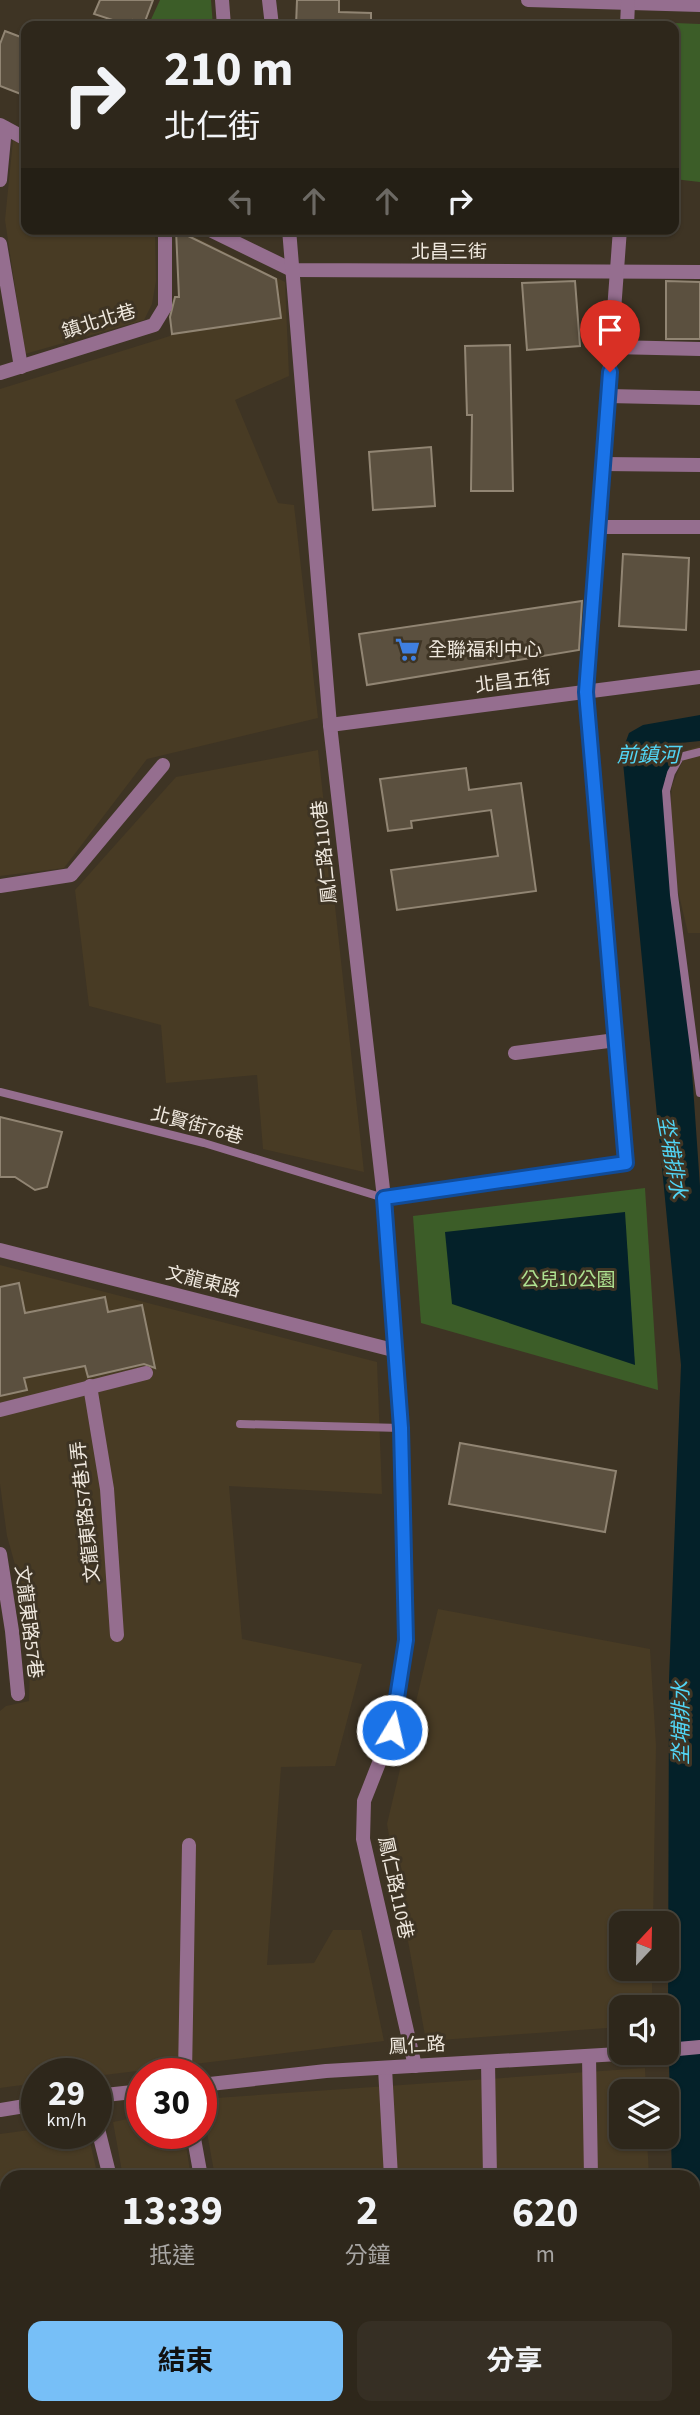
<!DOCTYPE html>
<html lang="zh-TW">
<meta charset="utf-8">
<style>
:root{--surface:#2e271b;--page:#362f24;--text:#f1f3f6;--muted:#a7a5a3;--line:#49443a;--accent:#77bff7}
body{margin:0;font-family:"Source Sans 3","Noto Sans TC",sans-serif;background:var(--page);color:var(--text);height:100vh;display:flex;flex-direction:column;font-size:26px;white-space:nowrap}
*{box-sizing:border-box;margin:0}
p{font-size:23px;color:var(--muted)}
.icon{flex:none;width:38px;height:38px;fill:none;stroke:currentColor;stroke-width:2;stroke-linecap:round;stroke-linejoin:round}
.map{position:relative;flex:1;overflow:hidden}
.sheet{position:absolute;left:0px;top:2170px;width:700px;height:245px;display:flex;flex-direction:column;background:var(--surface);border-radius:21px 21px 0 0;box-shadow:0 2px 5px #0004,0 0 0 2px var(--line)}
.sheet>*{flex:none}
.guide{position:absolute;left:21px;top:21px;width:658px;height:214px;border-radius:14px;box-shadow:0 2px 5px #0004,0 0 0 2px var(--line);background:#2e271b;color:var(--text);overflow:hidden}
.needle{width:46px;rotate:22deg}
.tools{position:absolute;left:609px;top:1911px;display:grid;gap:14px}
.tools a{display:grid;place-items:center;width:70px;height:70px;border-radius:14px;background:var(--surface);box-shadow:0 2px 5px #0004,0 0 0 2px var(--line);font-size:35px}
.speed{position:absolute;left:21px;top:2058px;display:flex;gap:14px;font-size:35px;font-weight:700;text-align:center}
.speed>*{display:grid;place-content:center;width:91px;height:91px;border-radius:50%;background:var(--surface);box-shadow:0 2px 5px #0004,0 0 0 2px var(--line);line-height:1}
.speed small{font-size:18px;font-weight:400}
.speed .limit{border:10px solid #d22;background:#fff;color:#111}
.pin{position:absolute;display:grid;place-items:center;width:60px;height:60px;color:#fff;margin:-72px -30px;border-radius:50% 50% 50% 0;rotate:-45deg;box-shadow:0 0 7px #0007}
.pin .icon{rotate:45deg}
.me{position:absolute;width:77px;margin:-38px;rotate:9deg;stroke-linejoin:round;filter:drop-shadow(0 0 5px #0008)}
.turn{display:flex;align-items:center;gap:24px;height:147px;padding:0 28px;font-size:32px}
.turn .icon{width:91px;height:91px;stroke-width:2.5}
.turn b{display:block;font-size:49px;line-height:60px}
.lanes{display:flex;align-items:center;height:66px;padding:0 28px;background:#0003;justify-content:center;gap:35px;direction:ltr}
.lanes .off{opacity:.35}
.eta{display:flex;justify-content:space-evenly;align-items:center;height:119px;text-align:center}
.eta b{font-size:42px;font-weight:700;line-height:49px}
.button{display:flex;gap:14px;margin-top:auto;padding:14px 28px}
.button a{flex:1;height:80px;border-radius:14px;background:var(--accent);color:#111;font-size:28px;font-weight:700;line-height:80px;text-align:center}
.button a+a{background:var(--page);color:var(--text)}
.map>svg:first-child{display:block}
</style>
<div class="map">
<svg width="700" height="2415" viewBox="0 0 700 2415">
<rect width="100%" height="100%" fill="#3e3424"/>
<!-- built -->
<g fill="#483b24">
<path d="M13 140 26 147V229H155L156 281 152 304 144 320 25 354 5 220Z"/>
<path d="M179 229 285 282 289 376 235 400 278 503 294 505 318 718 147 759 64 868 0 876V389L170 336 181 309Z"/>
<path d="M700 746V933H688L668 849 672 786 687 750Z"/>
<path d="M318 750 364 1172 263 1149 257 1075 166 1083 161 1025 89 1006 75 890 176 777Z"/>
<path d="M0 1265 377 1362 382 1494 229 1486 242 1639 362 1664 335 1766 281 1767 267 1965 314 1963 333 1930H361L384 2041 96 2076 37 2074V2083L0 2088V1711L6 1706 29 1701 31 1622 7 1536 0 1484Z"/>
<path d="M438 1609 650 1649 656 1746 653 1923H621V1969H652V2007H621V2027L426 2041 387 1824Z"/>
<path d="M645 2068 646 2091H621V2137H647L649 2177H215L201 2099Z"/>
<path d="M142 2116V2133H184L191 2177H123L113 2122Z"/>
<path d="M37 2129V2133H88L98 2177H7V2408H138V2415H0V2134Z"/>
<path d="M258 2408H656V2415H260Z"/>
</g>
<!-- green -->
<g fill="#3c5d28">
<path d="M160 0H211L213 26H148Z"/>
<path d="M649 22 700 24V182L674 179V26H649Z"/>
<path d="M645 1188 658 1390 421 1323 413 1216Z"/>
</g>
<!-- water -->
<g fill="#042129">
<path d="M700 715V741L680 743 665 779 685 972 700 1186V2415H679L678 2408H693V2177H672L668 2023 669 1680 681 1365 622 752 629 733 643 725Z"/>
<path d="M625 1212 635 1365 452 1304 445 1232Z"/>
</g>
<!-- building -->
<g fill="#5b503f" stroke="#918573" stroke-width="2">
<path d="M100 0H153L144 24 133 20 131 26 94 14Z"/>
<path d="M297 0H339V12L371 13V26H296Z"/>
<path d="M5 31 26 39V96L0 86V44Z"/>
<path d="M176 230 276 279 281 318 172 334 170 317 175 297H179Z"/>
<path d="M575 281 580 346 527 350 522 283Z"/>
<path d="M666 281 700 282V339H666Z"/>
<path d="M510 345 513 491H471L472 415H467L465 346Z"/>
<path d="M431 447 435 506 373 510 369 452Z"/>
<path d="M623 554 689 558 686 630 619 626Z"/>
<path d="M582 601 579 650 367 685 359 634Z"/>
<path d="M466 768 469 790 521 783 536 891 397 910 391 870 498 856 491 810 411 821 412 828 388 831 380 779Z"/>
<path d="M0 1117 62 1132 47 1187 35 1190 15 1177H0Z"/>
<path d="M19 1283 25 1313 105 1297 108 1312 142 1305 155 1368 144 1364 88 1377 85 1366 24 1378 27 1390 0 1396V1287Z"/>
<path d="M460 1443 616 1471 605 1532 449 1504Z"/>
</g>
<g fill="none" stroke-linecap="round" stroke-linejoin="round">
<!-- service -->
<g stroke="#956e8f" stroke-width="8">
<path d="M700 752 680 757 671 773 666 791 674 895 700 1093"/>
<path d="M0 1092 204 1143 384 1198"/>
<path d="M240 1424 401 1428"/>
</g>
<!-- minor -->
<g stroke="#956e8f" stroke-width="14">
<path d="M222 0 224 26"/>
<path d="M269 0 272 26"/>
<path d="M528 0 700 5"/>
<path d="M627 26 628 3"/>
<path d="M0 125 26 139"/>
<path d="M0 180 5 128"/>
<path d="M208 229 292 270 700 272"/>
<path d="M289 229 330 725 384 1198 401 1428 406 1640 392 1730 364 1801 363 1839 415 2066"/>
<path d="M0 244 21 367"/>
<path d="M612 347 700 349"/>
<path d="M0 373 154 325 165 307V229"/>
<path d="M608 396 700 398"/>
<path d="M602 464 700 465"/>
<path d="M597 527H700"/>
<path d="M330 725 700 677"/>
<path d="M0 886 71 875 163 765"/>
<path d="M515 1053 616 1040"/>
<path d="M384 1198 626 1163 586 692 620 229"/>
<path d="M90 1386 107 1489 117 1635"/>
<path d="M0 1410 146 1373"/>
<path d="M0 1554 12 1631 18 1694"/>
<path d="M589 2056 591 2177"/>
<path d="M488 2062 490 2177"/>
<path d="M385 2068 391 2177"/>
<path d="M185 2074 189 1845"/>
<path d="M96 2121 110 2177"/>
<path d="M193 2133 201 2177"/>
<path d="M149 2408 150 2415"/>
<path d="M242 2408 243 2415"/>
</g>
<!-- tertiary -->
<g stroke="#956e8f" stroke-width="14">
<path d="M0 1250 397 1351"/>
<path d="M667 2050 700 2047"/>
<path d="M201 2085 326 2071 636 2053"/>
<path d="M96 2096 142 2091"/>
<path d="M0 2110 37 2104"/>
</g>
</g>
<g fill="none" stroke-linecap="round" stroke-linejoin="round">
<defs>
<path id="route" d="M392 1730 406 1640 401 1428 384 1198 626 1163 586 692 610 372"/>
</defs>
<!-- route casing -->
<use href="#route" stroke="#114b97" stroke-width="18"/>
<!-- route -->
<use href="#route" stroke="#1a73e8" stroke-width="12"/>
</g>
<!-- icons -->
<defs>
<symbol id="supermarket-bare" viewBox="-9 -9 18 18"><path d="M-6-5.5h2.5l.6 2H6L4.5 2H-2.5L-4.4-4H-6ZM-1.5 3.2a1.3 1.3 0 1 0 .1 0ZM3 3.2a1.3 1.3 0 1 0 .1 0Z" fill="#3f7fe0" stroke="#3e3424" stroke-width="2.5" paint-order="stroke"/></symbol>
</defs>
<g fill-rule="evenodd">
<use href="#supermarket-bare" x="390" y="632" width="35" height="35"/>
</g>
<g text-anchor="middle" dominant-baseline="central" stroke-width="6" stroke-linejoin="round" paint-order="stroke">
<!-- street labels -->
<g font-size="19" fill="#efe8de" stroke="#3e3424">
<text x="449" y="252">北昌三街</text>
<text transform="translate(99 322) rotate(-17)">鎮北北巷</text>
<text transform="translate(513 682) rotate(-7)">北昌五街</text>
<text transform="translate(325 852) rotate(-96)">鳳仁路110巷</text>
<text transform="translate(197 1126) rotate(15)">北賢街76巷</text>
<text transform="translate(203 1282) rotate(14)">文龍東路</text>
<text transform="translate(86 1512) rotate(-96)">文龍東路57巷1弄</text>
<text transform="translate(28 1622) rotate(83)">文龍東路57巷</text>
<text transform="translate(395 1888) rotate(78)">鳳仁路110巷</text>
<text transform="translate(417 2046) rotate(-3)">鳳仁路</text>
</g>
<!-- poi labels -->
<g font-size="19" fill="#efe8de" stroke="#3e3424" text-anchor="start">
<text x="428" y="650">全聯福利中心</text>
</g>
<!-- park labels -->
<g font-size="19" fill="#afe492" stroke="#3e3424">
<text x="568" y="1280">公兒10公園</text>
</g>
<!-- water labels -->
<g font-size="21" font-style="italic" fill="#51d5f5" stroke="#3e3424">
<text x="648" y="755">前鎮河</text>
<text transform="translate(672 1157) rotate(80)">坔埔排水</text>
<text transform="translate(681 1723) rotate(-90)">坔埔排水</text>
</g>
</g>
</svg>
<div class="tools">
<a><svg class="needle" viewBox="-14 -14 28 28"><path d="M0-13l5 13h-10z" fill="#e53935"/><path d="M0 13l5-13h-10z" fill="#a7a5a3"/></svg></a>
<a><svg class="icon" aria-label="sound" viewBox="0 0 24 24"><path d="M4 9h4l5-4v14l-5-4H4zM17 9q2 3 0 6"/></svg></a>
<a><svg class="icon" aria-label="layers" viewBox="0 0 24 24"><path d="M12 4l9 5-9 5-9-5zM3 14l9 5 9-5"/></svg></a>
</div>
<div class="speed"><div>29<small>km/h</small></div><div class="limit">30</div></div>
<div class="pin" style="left:610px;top:372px;background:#d93025"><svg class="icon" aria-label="arrive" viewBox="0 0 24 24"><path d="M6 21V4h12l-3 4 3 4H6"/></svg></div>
<svg class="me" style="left:392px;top:1730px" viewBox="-20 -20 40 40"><circle r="17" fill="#1a73e8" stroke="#fff" stroke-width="3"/><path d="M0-11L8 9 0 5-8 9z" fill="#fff"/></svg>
<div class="guide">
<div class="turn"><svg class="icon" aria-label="right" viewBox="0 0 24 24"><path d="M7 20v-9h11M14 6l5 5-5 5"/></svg><div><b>210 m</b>北仁街</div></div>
<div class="lanes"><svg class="icon off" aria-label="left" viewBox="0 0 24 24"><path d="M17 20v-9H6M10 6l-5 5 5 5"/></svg><svg class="icon off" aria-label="ahead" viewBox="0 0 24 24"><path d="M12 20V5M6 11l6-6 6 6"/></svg><svg class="icon off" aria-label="ahead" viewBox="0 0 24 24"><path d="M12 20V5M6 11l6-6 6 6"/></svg><svg class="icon" aria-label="right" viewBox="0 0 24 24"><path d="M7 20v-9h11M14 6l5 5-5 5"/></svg></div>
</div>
<section class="sheet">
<div class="eta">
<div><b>13:39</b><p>抵達</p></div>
<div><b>2</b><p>分鐘</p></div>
<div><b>620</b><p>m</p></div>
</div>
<div class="button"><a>結束</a><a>分享</a></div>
</section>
</div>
